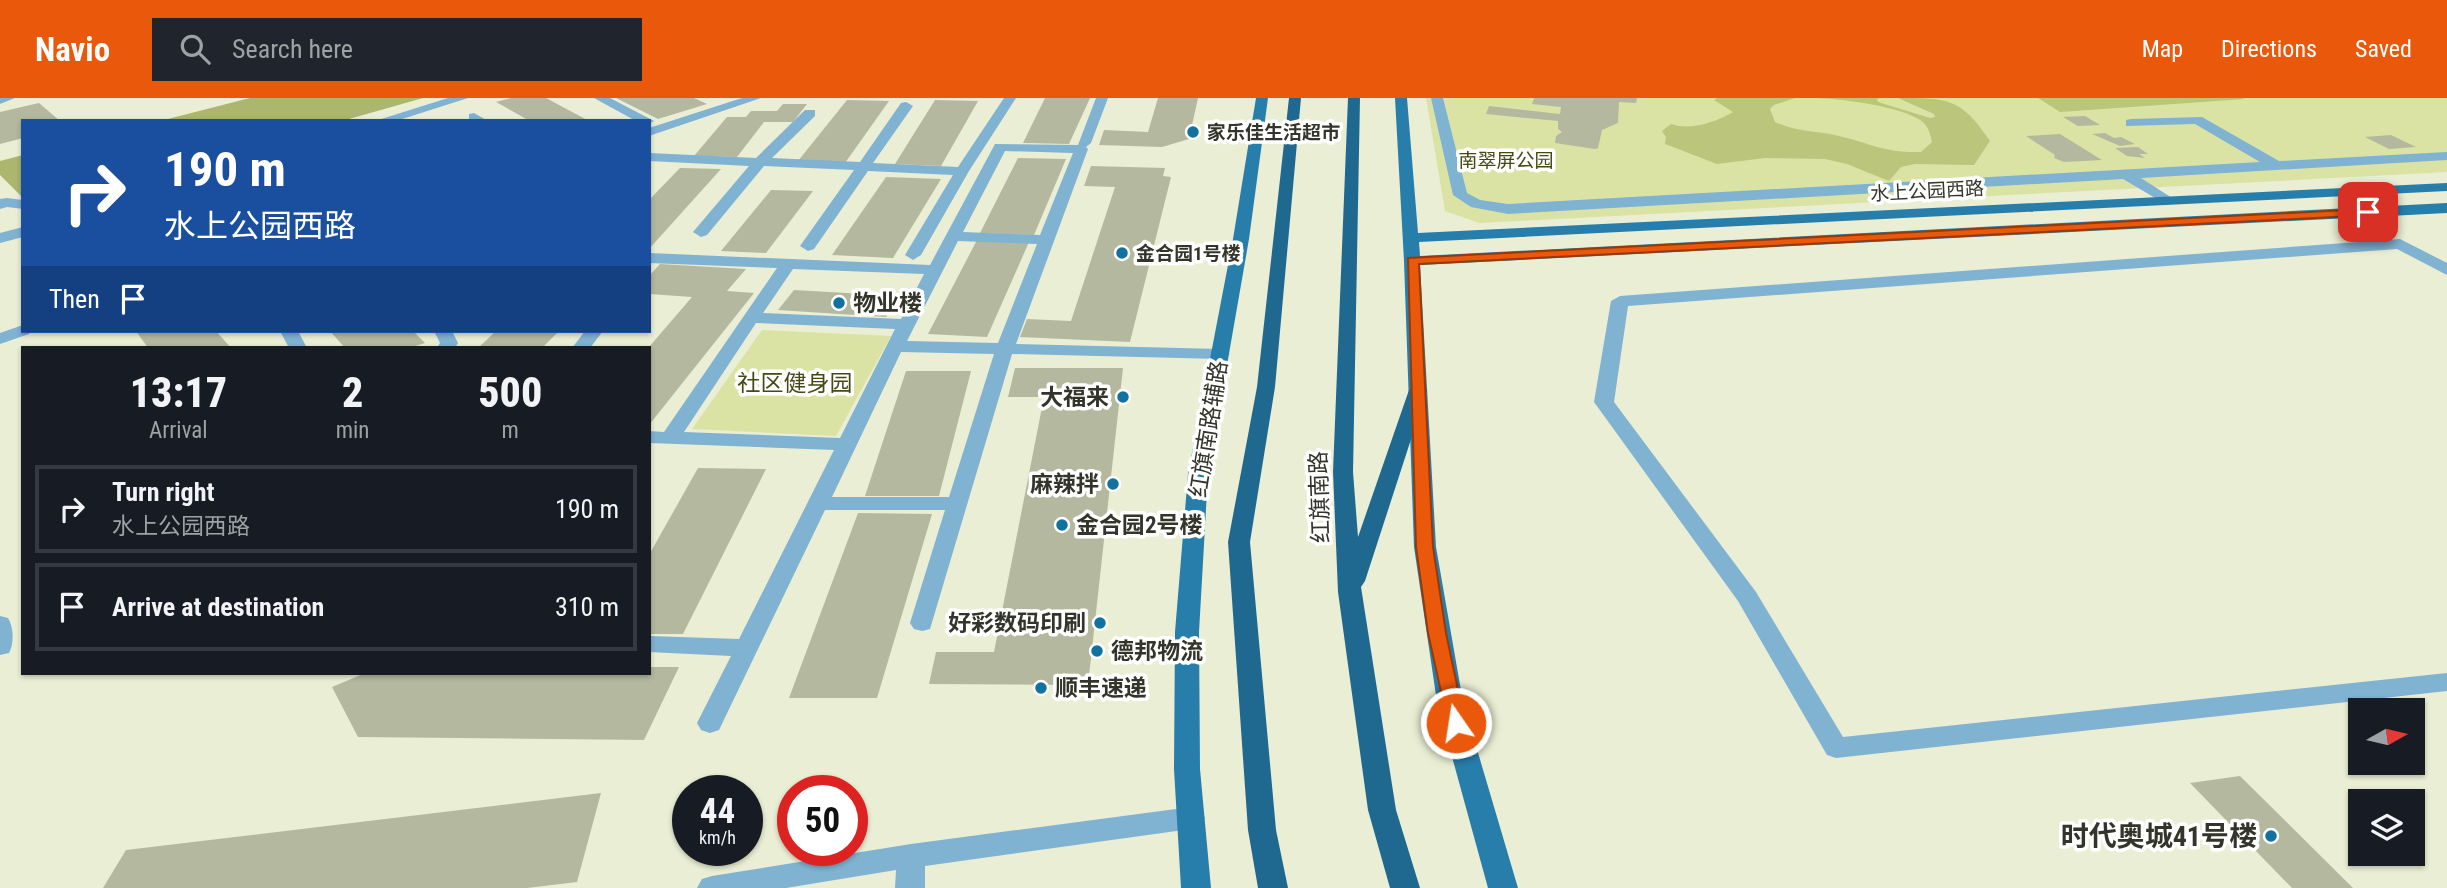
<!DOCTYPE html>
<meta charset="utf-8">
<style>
:root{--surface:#171b24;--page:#20242c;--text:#f1f3f6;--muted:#9ea1a6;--line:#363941;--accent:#ea580c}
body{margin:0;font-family:"Roboto Condensed","Noto Sans SC",sans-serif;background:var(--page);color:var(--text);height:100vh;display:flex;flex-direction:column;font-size:26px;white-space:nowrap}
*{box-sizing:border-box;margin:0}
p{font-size:23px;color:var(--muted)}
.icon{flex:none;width:38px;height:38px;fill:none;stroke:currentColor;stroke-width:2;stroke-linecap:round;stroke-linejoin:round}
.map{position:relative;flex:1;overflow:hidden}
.panel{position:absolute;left:21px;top:248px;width:630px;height:329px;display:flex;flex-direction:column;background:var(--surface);border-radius:0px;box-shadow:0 2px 5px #0004}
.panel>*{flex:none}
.top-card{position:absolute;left:21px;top:21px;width:630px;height:214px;border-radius:0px;box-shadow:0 2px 5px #0004;background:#1a4fa0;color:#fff;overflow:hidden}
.needle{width:46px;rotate:82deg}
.controls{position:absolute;left:2348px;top:600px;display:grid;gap:14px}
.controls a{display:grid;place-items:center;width:77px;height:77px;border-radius:0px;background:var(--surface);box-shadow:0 2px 5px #0004;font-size:35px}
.speed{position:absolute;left:672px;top:677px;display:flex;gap:14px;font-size:35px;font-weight:700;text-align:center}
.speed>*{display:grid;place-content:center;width:91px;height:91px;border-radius:50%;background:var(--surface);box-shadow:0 2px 5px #0004;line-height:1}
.speed small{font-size:18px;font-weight:400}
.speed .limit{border:10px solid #d22;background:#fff;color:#111}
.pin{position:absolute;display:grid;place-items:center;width:60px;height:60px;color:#fff;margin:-30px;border-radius:14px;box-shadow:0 4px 10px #0006}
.me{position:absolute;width:77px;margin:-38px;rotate:347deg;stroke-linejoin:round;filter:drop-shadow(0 0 5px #0008)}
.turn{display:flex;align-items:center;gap:24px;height:147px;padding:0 28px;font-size:32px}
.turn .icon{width:91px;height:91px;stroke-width:2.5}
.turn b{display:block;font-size:49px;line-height:60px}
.then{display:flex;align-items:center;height:66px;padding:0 28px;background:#0003;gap:14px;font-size:26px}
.eta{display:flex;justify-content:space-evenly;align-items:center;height:119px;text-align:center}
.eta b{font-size:42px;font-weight:800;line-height:49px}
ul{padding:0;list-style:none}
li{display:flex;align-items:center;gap:21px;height:88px;margin:0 14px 10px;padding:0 14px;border:4px solid var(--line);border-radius:0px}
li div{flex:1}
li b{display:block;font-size:26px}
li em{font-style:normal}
header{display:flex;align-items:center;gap:42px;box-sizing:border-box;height:98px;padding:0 35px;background:var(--accent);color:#fff}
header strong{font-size:33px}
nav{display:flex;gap:38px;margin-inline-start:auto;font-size:24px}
.search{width:490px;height:63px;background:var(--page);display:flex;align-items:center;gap:18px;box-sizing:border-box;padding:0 24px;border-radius:0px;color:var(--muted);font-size:26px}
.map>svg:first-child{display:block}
</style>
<header>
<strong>Navio</strong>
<div class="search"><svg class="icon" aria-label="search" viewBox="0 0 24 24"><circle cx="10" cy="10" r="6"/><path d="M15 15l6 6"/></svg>Search here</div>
<nav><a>Map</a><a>Directions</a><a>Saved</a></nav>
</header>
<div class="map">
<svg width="2447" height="790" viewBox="0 0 2447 790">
<rect width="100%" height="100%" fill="#eaeed4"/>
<!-- green -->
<g fill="#dae3a4">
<path d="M1426 0H2447V74L1479 125 1445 113Z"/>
<path d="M762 232 891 238 836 338 692 331Z"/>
</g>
<!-- forest -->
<g fill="#adb66e">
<path d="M250 0H423L342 23H160Z"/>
<path d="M23 57V100L0 77V63Z"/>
</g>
<!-- water -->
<g fill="#bbc57c">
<path d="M1717 0H1795L1774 7 1770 11 1775 24C1796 34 1817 33 1839 38 1873 46 1884 55 1921 54L1932 44C1930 36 1929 30 1923 24 1903 8 1837 0 1811 0H1881L1877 1 1878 4 1930 20 1935 19 1934 16 1898 0C1949 0 1961 0 1990 43L1974 67 1915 66 1901 69 1889 83 1847 66 1825 61 1765 60 1717 66 1665 46 1666 39 1662 33 1671 26C1690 33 1716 24 1733 14L1714 2Z"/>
<path d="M2038 0H2242L2245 1 2060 14Z"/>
</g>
<!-- building -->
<g fill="#b4b89f">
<path d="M511 0H546L589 23H530L496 4Z"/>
<path d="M616 0H694L707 6 658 21Z"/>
<path d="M1045 0H1090L1069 46 1023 45Z"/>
<path d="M1158 0H1198L1189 41 1162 49 1099 47 1104 32 1148 34Z"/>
<path d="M1534 0H1637L1636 5 1619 4 1618 25 1602 32 1598 50 1595 51 1555 45 1556 38 1562 34 1558 31V23L1486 16 1489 8 1560 16 1561 9 1532 6Z"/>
<path d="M847 2 889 3 845 65 798 63Z"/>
<path d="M935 2 978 3 941 68 895 66Z"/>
<path d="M39 5 60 23H23V40L0 46V14Z"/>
<path d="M783 6H807L793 24H764L737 59 694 58 727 19H746L751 13H777Z"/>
<path d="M2085 18 2100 27 2078 28 2063 19Z"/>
<path d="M2105 35 2114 40 2121 39 2135 46 2120 48 2092 36Z"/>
<path d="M2060 36 2102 62 2064 64 2054 60 2055 57 2026 38Z"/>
<path d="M2391 37 2416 49 2389 51 2365 39Z"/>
<path d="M2138 49 2148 56H2139L2145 60 2127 58 2115 50Z"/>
<path d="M1018 60 1066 61 1034 137 980 135Z"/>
<path d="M1091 68 1165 70 1163 78 1171 79 1130 244 1020 239 1027 221 1071 223 1115 89 1084 88Z"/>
<path d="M680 70 721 71 649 151V102Z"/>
<path d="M886 79 941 81 893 160 832 157Z"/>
<path d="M771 92 813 93 766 155 721 153Z"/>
<path d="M977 142 1029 144 987 239 928 236Z"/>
<path d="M660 166 746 171 727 193 754 195 649 327V249L692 199 649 196V178Z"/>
<path d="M794 192 899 198 886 219 778 212Z"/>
<path d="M136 233H216L231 250H148Z"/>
<path d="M330 233H413L425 245 409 250H345Z"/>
<path d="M496 233H559L542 250H478Z"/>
<path d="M1015 270H1123L1088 587 929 586 936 554H994L1044 299H1008Z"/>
<path d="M906 273H971L939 398H865Z"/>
<path d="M698 370 766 371 683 536H649V457Z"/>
<path d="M858 415 932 416 877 600H789Z"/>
<path d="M649 569H679L644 642 358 639 332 589 363 576H649Z"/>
<path d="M2240 678 2353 790H2292L2190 685Z"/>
<path d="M601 695 577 784 527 790H103L126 752Z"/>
</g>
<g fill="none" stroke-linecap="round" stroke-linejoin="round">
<!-- minor -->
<g fill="#80b2d1" fill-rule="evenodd">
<path d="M0 0H15L0 6Z"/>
<path d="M448 0H468L396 23H375Z"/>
<path d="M594 0H610L654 23 649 26V23H636Z"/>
<path d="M742 0H761L649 38V30Z"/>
<path d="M1004 0H1016L969 73 921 157 913 162 905 157 953 77 868 73 814 151 808 153 800 148 854 72 764 68 707 137 701 139 693 134 749 68 649 63V55L756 60 805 12H815V18L772 60 860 64 901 5 906 4 913 8 873 65 958 69Z"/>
<path d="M1096 0H1108L1091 45 1086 49 1088 51 1016 246 1221 251 1230 256 1221 261 1012 256 930 531 922 533 914 531 910 525 945 412H825L719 632 710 635 701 632 697 625 731 558 649 554V538L739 541 834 352 649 345V333L664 334 777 170 649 165V155L930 167 995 46 1078 47ZM1005 53 1073 55 1040 137 963 134ZM958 143 1037 146 998 245 907 243ZM793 171 924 176 901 221 763 215ZM756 225 895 231 840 340 684 334ZM901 254 994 256 949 399H832Z"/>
<path d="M1431 0H1443L1467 95 1480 102 1508 106 2260 64 2195 26 2126 28V22L2131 21 2202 19 2279 63 2447 54V62L2141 80 2172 100 2174 103 2172 106 2167 107 2123 81 1508 116 1471 109 1453 97Z"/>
<path d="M474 15 488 23 469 22V16Z"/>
<path d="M7 100 23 102V111L7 109 0 111V101Z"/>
<path d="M23 129V139L0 145V135Z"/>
<path d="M2400 141 2447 165V177L2397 151 1628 208 1614 304 1756 494 1843 639 2447 575V593L1836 660 1827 657 1738 503 1594 304 1611 203 1620 198Z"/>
<path d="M23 227V233H31L29 236 0 246V235Z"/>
<path d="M280 233H298L307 250H289Z"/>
<path d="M434 233H452L458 245 455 250H437L440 245Z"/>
<path d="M585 233H603L590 250H572Z"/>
<path d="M0 518 8 520C14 530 14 546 9 555L0 557Z"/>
<path d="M1191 709 1201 712 1205 720 1201 728 1191 731 925 768V790H895L896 772 786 790H697L702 781 712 778 911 746Z"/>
</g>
<!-- major -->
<g fill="#277eab" fill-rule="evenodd">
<path d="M1256 0H1268L1249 141 1208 376 1199 534 1200 671 1211 790H1181L1174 671 1175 534 1188 376 1233 141Z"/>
<path d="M1395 0H1407L1418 135 2447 85V93L1419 144 1420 158 2447 105V115L1420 167 1436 449 1463 604 1518 790H1488L1437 604 1414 449 1404 163Z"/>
</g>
<!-- highway -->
<g fill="#1f6990" fill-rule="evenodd">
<path d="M1289 0H1301L1275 289 1250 444 1276 732 1288 790H1258L1248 732 1228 444 1257 289Z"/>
<path d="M1348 0H1360L1353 374 1358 439 1409 292 1418 286 1427 292 1365 483 1361 489 1396 712 1420 790H1390L1368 712 1338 494 1333 374Z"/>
</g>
</g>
<!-- route -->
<path fill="#ea580c" stroke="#983908" stroke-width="2" d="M2368 111 2372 112V117L1419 166 1433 449 1446 535 1465 625 1463 630 1456 632 1449 630 1428 535 1416 449 1408 160Z"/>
<!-- markers -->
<g fill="#11729f" stroke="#fff" stroke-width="2.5">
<circle cx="1193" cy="34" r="7"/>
<circle cx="1122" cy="155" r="7"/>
<circle cx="839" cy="205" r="7"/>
<circle cx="1123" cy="299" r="7"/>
<circle cx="1113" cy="386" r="7"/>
<circle cx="1062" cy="427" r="7"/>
<circle cx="1100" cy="525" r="7"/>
<circle cx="1097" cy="553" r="7"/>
<circle cx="1041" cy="590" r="7"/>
<circle cx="2271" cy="738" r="7"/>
</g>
<g text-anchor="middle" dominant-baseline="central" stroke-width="7" stroke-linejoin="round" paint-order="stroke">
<!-- far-poi labels -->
<g font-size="19" font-weight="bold" fill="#33342a" stroke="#fff" text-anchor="start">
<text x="1207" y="34">家乐佳生活超市</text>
<text x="1136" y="155">金合园1号楼</text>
</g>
<!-- far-park labels -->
<g font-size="19" fill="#444a13" stroke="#fff">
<text x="1506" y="62">南翠屏公园</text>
</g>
<!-- far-street labels -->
<g font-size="19" fill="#33342a" stroke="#fff">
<text transform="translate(1927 93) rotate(-3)">水上公园西路</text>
</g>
<!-- poi labels -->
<g font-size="23" font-weight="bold" fill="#33342a" stroke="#fff" text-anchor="start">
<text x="853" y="205">物业楼</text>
<text x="1109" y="299" text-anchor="end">大福来</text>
<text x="1099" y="386" text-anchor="end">麻辣拌</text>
<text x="1076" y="427">金合园2号楼</text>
<text x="1086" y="525" text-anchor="end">好彩数码印刷</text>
<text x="1111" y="553">德邦物流</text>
<text x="1055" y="590">顺丰速递</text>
</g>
<!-- park labels -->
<g font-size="23" fill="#444a13" stroke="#fff">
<text x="795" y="285">社区健身园</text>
</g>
<!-- street labels -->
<g font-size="23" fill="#33342a" stroke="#fff">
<text transform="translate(1209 331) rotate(-81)">红旗南路辅路</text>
<text transform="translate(1320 399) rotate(-92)">红旗南路</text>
</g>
<!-- near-poi labels -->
<g font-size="28" font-weight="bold" fill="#33342a" stroke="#fff" text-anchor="end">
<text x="2257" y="738">时代奥城41号楼</text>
</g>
</g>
</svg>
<div class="controls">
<a><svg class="needle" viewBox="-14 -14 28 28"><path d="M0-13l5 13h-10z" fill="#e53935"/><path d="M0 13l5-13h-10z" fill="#9ea1a6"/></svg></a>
<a><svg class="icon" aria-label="layers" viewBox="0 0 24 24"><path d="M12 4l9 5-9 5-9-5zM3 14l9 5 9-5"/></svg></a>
</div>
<div class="speed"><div>44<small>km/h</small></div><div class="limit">50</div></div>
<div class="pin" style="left:2368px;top:114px;background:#d93025"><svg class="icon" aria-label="arrive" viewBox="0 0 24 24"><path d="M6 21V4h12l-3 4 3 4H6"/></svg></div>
<svg class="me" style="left:1456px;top:625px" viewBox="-20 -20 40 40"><circle r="17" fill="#ea580c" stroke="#fff" stroke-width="3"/><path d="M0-11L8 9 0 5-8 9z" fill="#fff"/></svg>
<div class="top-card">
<div class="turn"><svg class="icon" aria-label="right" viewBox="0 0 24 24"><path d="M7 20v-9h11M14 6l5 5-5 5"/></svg><div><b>190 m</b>水上公园西路</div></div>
<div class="then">Then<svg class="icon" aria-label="arrive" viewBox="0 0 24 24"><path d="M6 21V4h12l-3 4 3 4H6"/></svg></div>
</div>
<section class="panel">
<div class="eta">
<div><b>13:17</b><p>Arrival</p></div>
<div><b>2</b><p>min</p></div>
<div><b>500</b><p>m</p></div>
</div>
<ul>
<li><svg class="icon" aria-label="right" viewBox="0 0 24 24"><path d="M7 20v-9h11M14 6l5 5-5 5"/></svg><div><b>Turn right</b><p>水上公园西路</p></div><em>190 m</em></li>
<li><svg class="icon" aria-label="arrive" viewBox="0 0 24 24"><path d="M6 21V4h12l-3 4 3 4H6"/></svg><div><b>Arrive at destination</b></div><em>310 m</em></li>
</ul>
</section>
</div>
